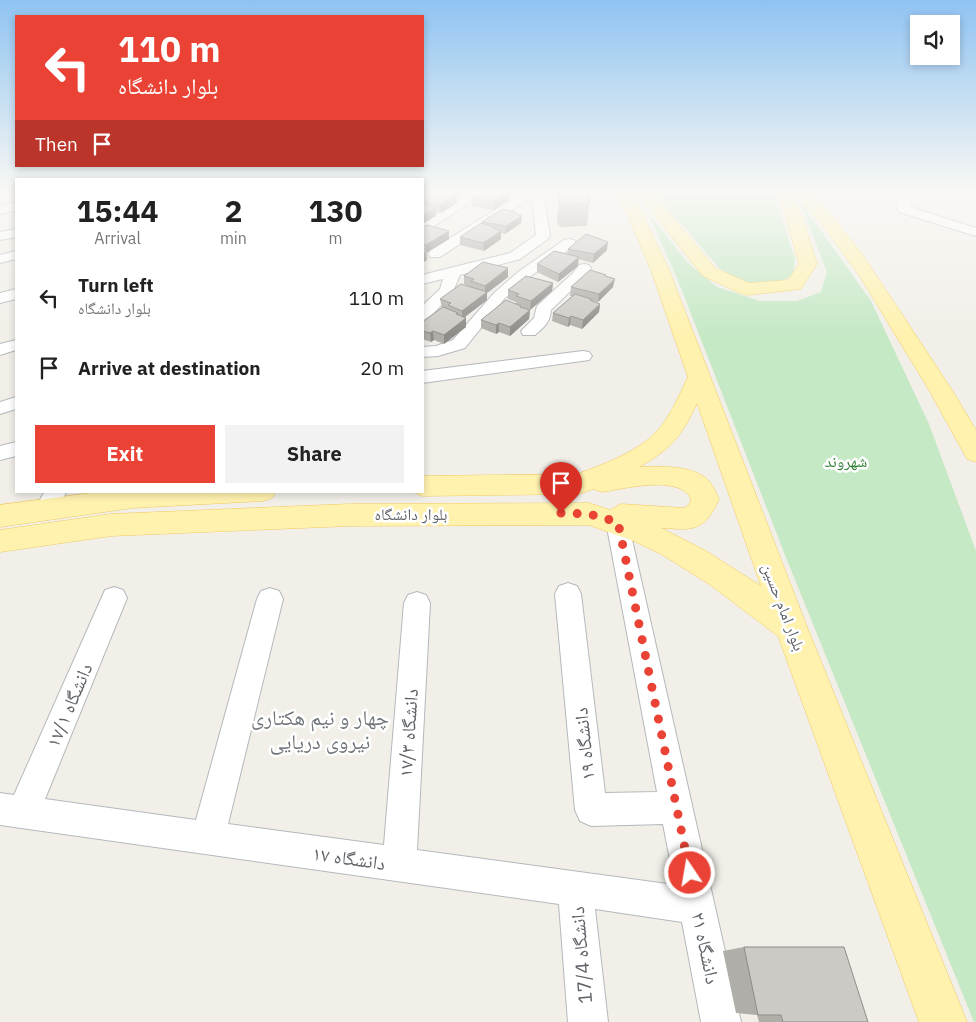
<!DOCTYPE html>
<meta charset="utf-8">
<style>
:root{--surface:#fff;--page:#f2f2f2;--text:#222;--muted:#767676;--accent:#ea4335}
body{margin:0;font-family:"IBM Plex Sans","Noto Naskh Arabic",sans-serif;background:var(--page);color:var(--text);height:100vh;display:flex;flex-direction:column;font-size:19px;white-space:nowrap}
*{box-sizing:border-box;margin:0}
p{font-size:16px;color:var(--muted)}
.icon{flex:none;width:28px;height:28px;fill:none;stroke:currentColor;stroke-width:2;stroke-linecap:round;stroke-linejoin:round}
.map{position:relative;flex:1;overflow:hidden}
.sheet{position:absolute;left:15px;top:178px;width:409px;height:315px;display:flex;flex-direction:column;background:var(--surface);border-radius:0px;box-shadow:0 2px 8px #0003}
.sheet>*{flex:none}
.hud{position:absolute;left:15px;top:15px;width:409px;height:152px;border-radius:0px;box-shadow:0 2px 8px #0003;background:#ea4335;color:#fff;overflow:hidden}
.fabs{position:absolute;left:910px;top:15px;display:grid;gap:10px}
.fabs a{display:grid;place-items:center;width:50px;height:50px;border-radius:0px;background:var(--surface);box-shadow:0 2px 8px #0003;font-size:25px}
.pin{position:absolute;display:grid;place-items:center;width:42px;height:42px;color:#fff;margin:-51px -21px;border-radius:50% 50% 50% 0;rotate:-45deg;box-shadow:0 0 5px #0007}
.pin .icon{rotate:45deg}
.me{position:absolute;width:55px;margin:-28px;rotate:348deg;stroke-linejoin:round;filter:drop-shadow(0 0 4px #0008)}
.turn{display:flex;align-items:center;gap:18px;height:105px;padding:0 20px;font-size:22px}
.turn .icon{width:65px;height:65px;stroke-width:2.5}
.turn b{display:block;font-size:35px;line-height:42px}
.then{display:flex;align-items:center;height:48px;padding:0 20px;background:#0003;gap:10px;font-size:19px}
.eta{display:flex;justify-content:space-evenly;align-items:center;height:85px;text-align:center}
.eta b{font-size:30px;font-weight:700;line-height:35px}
.button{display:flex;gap:10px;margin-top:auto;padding:10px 20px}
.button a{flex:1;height:58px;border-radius:0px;background:var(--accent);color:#fff;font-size:20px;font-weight:700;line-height:58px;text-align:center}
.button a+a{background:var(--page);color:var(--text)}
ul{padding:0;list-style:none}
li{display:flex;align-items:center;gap:15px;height:70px;padding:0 20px}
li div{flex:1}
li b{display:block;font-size:19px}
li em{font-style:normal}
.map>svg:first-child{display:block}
</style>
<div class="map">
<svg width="976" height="1022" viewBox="0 0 976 1022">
<rect width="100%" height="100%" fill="#f1efe8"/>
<!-- green -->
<g fill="#c5e8c5">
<path d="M655 192H769L776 201 795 259 793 275 773 286 744 282 720 269Z"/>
<path d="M799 200 871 301 929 424 976 551V1022H974L785 555 679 283 649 214 687 262 717 287 760 301H797L821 292 827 272Z"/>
</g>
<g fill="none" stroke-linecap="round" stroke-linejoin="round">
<defs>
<g id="minor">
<path d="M422 192H430L422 197Z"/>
<path d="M472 192H486L422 234V224Z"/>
<path d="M523 192H543L550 236 548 239 520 259 460 275 452 294 428 319 422 321V306L440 289 443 279 422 284V275L510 253 536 235 532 197 440 257H430L428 254 430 251Z"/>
<path d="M900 192H912L910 207 976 228V236L899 212 897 209Z"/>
<path d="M16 202V210L0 214V206Z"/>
<path d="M16 229V237L0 240V232Z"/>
<path d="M569 239 574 240 576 243 574 246 528 278 504 299 465 348 438 356 422 357V347L436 346 453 340 494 293 518 272 564 240Z"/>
<path d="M16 251V259L0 263V255Z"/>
<path d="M584 264 589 265 591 268 587 275 551 310C550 323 544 327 535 335H523L521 331 534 318 537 306 574 272 579 265Z"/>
<path d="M16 289V299L0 303V293Z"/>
<path d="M16 340V350L0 355V344Z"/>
<path d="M583 351 589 352 592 356 589 360 422 383V371Z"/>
<path d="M16 397V409L0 414V402Z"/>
<path d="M16 442V456L0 460V446Z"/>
<path d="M45 491H67L53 516 45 519 37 516 34 510Z"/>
<path d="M617 513 625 516 628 522 741 1022H701L682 922 595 909 608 1022H568L559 904 0 825V793L14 795 105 590 114 587 123 590 127 598 45 799 196 820 257 599 261 591 270 588 279 591 283 599 228 824 384 845 404 603 408 595 417 592 426 595 430 603 417 850 675 885 663 824 591 826 580 821 575 810 555 594 559 586 568 583 577 586 581 594 605 793 657 792 606 522 609 516Z"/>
</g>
<g id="major">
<path d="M618 192H632L669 270 807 627 967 1022H919L778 636 709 584 661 554 636 542 589 525 349 526 111 536 0 552V530L111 514 349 504 589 503 610 510 621 504 684 508 689 505 691 499C680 474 623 489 602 492L593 489 579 494 422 496 412 491H422V476L577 474C607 463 647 449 665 421 674 408 681 391 688 377L651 270ZM697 403 761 586 706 551 661 528C694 530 704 532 719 499 716 493 713 486 709 481 694 465 659 466 639 467 671 449 682 436 697 403Z"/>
<path d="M637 192H652L715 268 749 283 788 280 799 264 785 213 776 192H790L801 213 817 264 801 289 747 295 740 293 703 276Z"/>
<path d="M794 192H809L836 221 862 254 952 390 976 430V462L967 459 929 390 859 275 824 227Z"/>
<path d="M106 491H276L272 498 263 501 132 508 0 527V505Z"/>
</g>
</defs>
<!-- minor casing -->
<use href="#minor" stroke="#b5b8bc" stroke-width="2"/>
<!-- major casing -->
<use href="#major" stroke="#f2c960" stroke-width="1"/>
<!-- minor -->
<use href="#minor" fill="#fff" fill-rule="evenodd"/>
<!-- major -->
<use href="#major" fill="#fff2af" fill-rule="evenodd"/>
</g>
<!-- wall -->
<g fill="#afaea9">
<path d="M434 192H466L457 197V203L441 213 436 212V216L422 224V199Z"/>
<path d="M482 192H513L509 195V200L494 210 472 206V198Z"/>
<path d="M558 192H590V198L587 226 560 227 557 222 559 195Z"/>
<path d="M515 212V214L521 223 505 234 501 233V239L484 251 460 245V237L482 224V222Z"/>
<path d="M422 228 449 239 426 253 427 260 422 263Z"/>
<path d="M568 249 607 250 593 263 578 259V266L558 282 537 272V264L567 254Z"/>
<path d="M464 276 508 277 487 293V300L465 317 466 318V327L444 344 434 340 431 342 422 339V322L442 308 440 299 471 287 464 284Z"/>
<path d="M606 276 613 287 598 302 592 301 600 304 599 312 582 329 570 325 568 327 552 321 553 313 572 296H570L571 287Z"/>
<path d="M553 283 552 291 530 310 521 307 530 310 529 319 510 336 499 332 496 334 481 328V320L516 304V302L508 299V290Z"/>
<path d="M744 947 868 1022H759L757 1015 736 1013 723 951Z"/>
</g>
<!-- shaded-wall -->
<g fill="#8f8d8a">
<path d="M455 192H466L457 197V203L441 213 440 205 455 196Z"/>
<path d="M509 192H513L509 195V200L494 210V202Z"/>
<path d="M587 193H590V203H586Z"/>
<path d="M435 208 436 216 422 224V216Z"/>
<path d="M522 216 521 223 505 234 506 226Z"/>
<path d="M449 231V239L426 253V245Z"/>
<path d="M501 231V239L484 251 483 243Z"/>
<path d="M608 242 607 250 593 263 594 254Z"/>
<path d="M426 252 427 260 422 263V254Z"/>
<path d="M579 257 578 266 558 282 559 274Z"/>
<path d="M508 268V277L487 293V300L462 319V311L485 293V286Z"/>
<path d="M615 279 613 287 598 302 599 294Z"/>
<path d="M553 283 552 291 530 310 531 301Z"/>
<path d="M424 294V303L422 304V295Z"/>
<path d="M600 304 599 312 582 329 583 320Z"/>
<path d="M530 310 529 319 510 336V327Z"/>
<path d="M571 316 570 325 568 327 569 318Z"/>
<path d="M466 318V327L444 344V335Z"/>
<path d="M499 323V332L496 334V325Z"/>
<path d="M433 331 434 340 431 342 430 333Z"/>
</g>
<!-- building -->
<g fill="#cccac5" stroke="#8f8d8a">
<path d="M434 192H448L457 195 440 205 422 201V199Z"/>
<path d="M482 192H508L509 193 494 202 472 198Z"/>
<path d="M561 192H590V193H587L590 198 587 199 590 203 562 205 559 200H562L559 195H562Z"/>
<path d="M422 203 435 208 422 216Z"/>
<path d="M502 209 515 212 514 213 522 216 506 226 482 222Z"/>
<path d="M481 223 494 227 493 228 501 231 483 243 460 237Z"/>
<path d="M427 225 449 231 426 245 422 244V228Z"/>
<path d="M586 234 608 242 594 254 568 249Z"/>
<path d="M554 251 579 257 559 274 537 264Z"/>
<path d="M483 262 508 268 485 286 471 281 474 279 464 276Z"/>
<path d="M590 270 606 275 605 276 615 279 599 294 571 287Z"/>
<path d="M526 276 553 283 531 301 516 296 519 294 508 290Z"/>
<path d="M461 284 487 292 462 311 448 305 451 303 440 299Z"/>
<path d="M575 294 591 299 590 300 600 304 583 320 571 316 569 318 553 313Z"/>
<path d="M506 300 521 306 520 307 530 310 510 327 499 323 496 325 481 320Z"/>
<path d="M443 307 458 313 456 314 466 318 444 335 433 331 430 333 422 331V322Z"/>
<path d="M744 947H844L868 1022H783L781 1015H758Z"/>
</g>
<!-- sky -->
<linearGradient id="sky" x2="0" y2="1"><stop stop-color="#8fc3f1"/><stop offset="0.57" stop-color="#f9f8f5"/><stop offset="1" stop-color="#f9f8f5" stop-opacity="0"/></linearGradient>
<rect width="976" height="335" fill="url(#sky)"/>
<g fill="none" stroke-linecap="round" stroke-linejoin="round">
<!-- route -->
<path stroke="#ea4335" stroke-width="9" stroke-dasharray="0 16.2" d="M561 513 589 514 618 522 690 873"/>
</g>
<g text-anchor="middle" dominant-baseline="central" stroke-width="5" stroke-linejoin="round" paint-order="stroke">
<!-- park labels -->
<g font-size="16" fill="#348238" stroke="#fff">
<text x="846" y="461">شهروند</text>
</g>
<!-- street labels -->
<g font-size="16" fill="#5f6368" stroke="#fff">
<text x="411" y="514">بلوار دانشگاه</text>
<text transform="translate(784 607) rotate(69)">بلوار امام حسین</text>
</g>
<!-- near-street labels -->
<g font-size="19" fill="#5f6368" stroke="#fff">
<text transform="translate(69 705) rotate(-67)">دانشگاه ۱۷/۱</text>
<text transform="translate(408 733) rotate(-86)">دانشگاه ۱۷/۳</text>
<text transform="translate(584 744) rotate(-96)">دانشگاه ۱۹</text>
<text transform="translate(349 858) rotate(8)">دانشگاه ۱۷</text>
<text transform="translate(706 948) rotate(78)">دانشگاه ۲۱</text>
<text transform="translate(581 955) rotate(-95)">دانشگاه 17/4</text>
</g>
<!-- near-neighbourhood labels -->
<g font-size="21" fill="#70757a" stroke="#fff">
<text x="320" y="717">چهار و نیم هکتاری<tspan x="320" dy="24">نیروی دریایی</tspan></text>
</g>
</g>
</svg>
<div class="fabs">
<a><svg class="icon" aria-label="sound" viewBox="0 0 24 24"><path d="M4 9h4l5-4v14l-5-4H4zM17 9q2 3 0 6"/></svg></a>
</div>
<div class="pin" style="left:561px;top:513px;background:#d93025"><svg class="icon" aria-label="arrive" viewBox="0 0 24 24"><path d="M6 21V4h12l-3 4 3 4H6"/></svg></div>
<svg class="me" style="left:690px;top:873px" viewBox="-20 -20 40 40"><circle r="17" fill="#ea4335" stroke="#fff" stroke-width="3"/><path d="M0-11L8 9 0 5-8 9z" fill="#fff"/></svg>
<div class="hud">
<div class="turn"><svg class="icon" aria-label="left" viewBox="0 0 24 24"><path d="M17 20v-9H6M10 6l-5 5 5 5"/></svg><div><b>110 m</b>بلوار دانشگاه</div></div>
<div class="then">Then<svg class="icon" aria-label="arrive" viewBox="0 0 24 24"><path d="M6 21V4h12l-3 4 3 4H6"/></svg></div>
</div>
<section class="sheet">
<div class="eta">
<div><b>15:44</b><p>Arrival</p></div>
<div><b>2</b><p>min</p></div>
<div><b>130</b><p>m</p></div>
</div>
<ul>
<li><svg class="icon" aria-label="left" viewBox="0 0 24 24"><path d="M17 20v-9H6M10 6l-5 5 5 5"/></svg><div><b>Turn left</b><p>بلوار دانشگاه</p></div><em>110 m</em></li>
<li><svg class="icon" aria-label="arrive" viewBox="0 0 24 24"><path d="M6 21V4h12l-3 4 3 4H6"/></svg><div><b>Arrive at destination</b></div><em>20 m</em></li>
</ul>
<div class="button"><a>Exit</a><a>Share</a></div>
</section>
</div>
